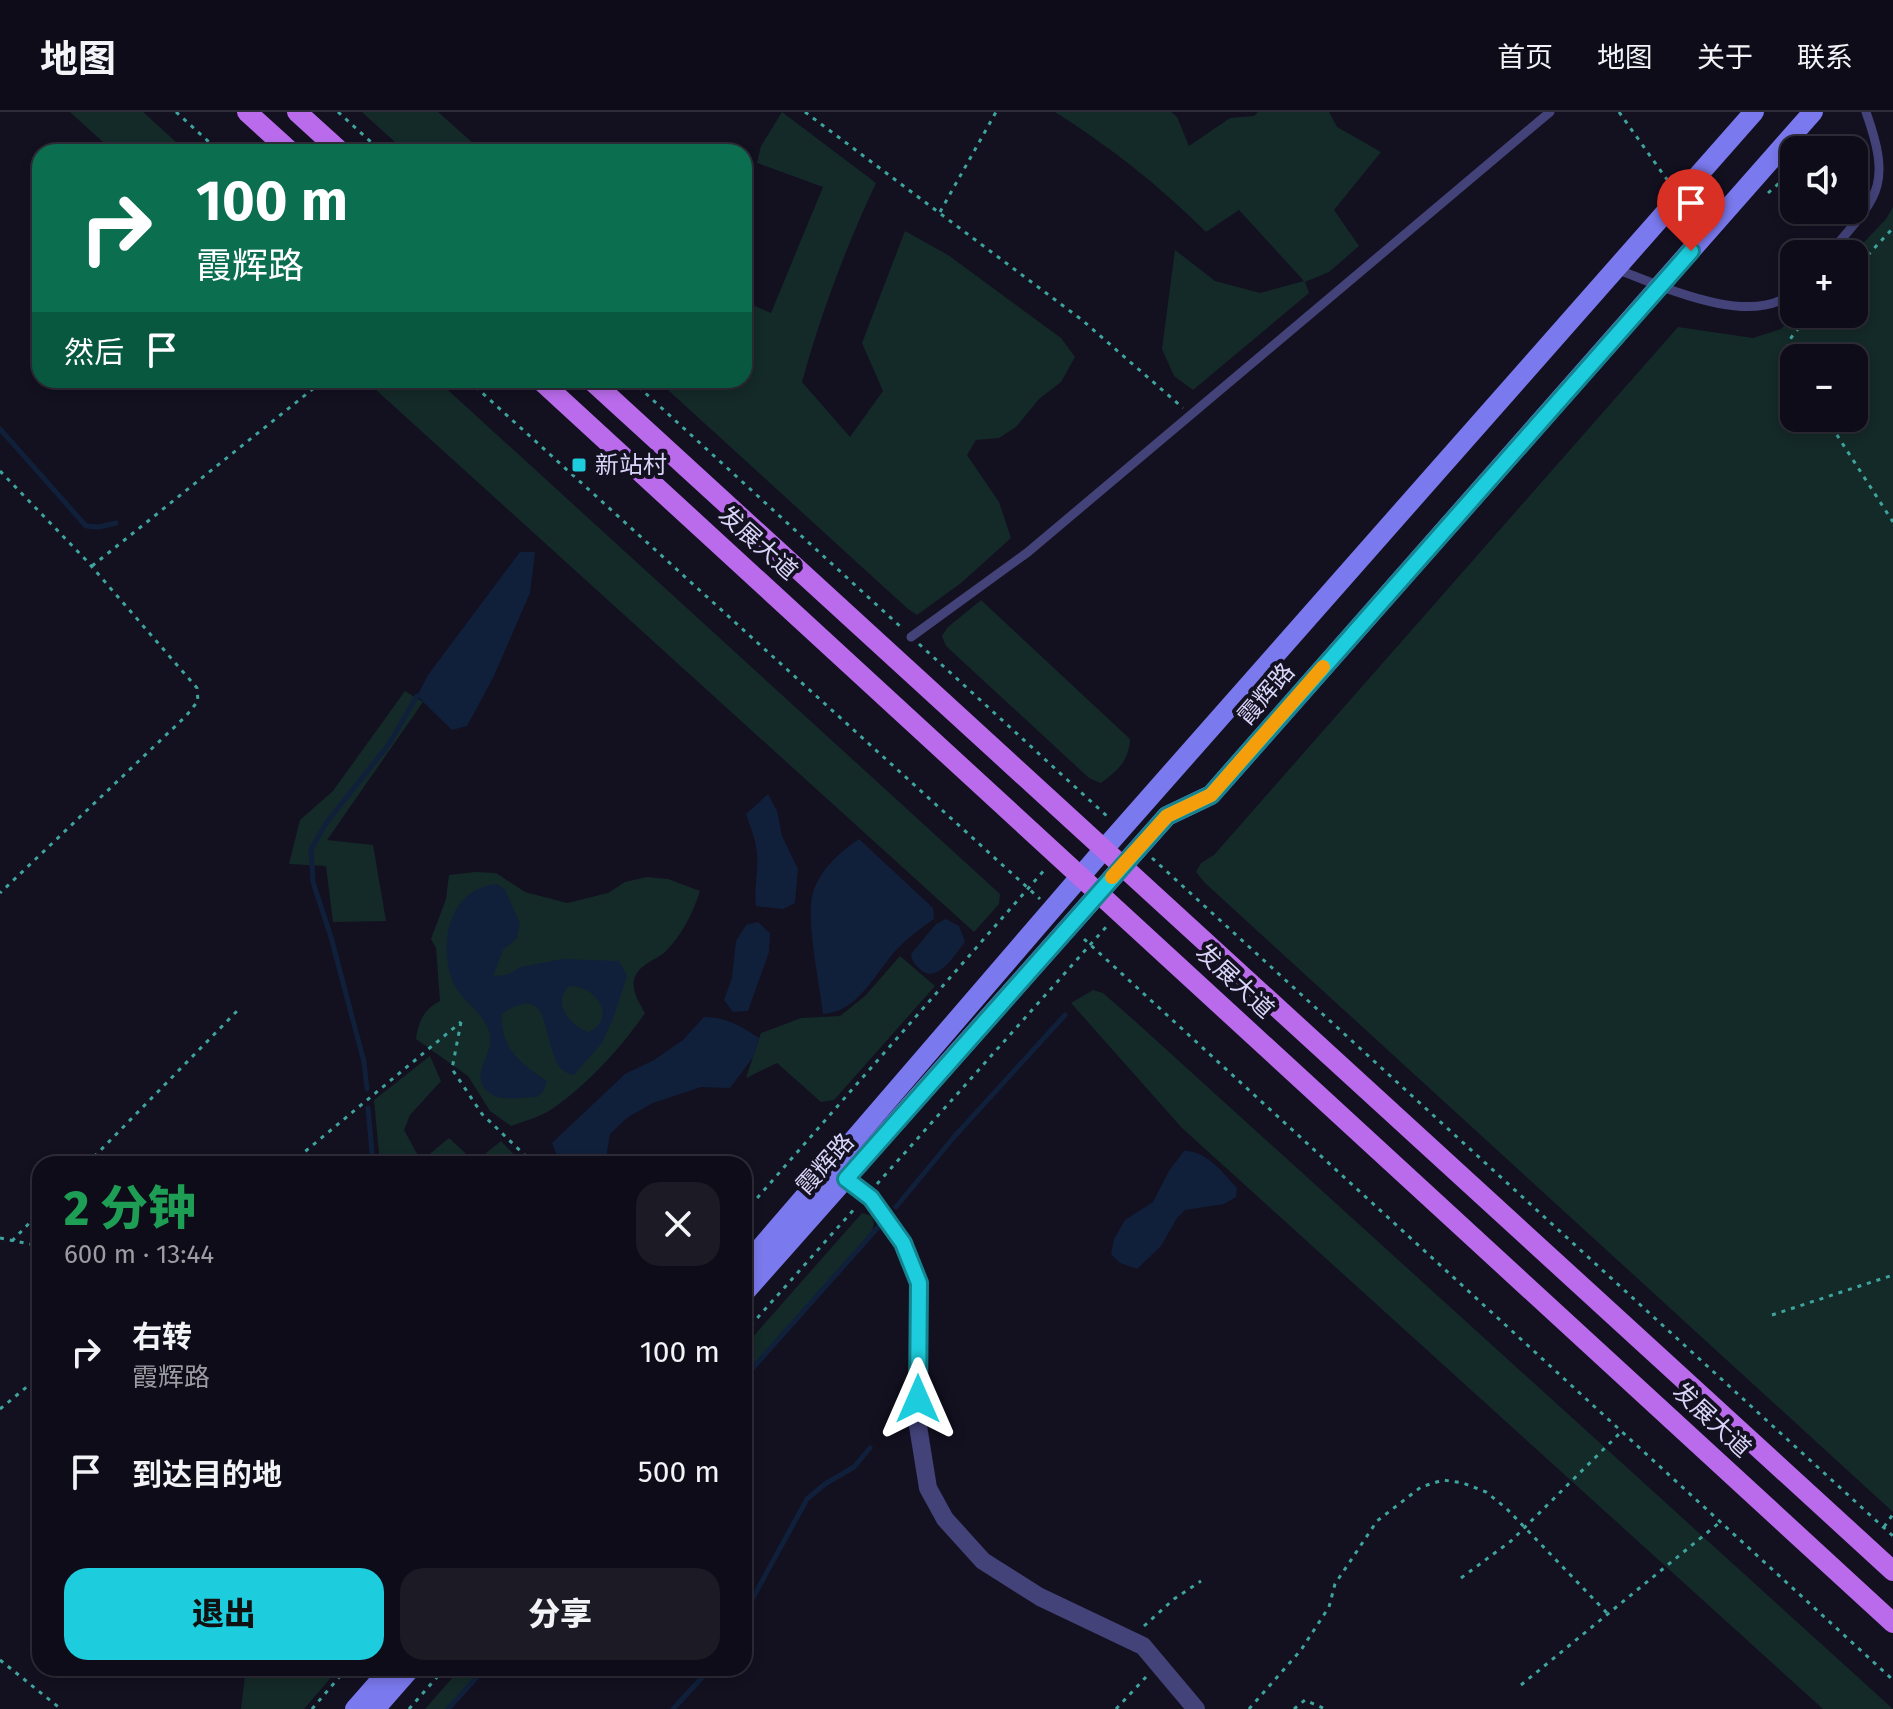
<!DOCTYPE html>
<html lang="zh">
<meta charset="utf-8">
<style>
:root{--surface:#0e0c18;--page:#1c1a25;--text:#f1f3f6;--muted:#9b9ba2;--line:#2e2c37;--accent:#1ecddd}
body{margin:0;font-family:"Fira Sans","Noto Sans SC",sans-serif;background:var(--page);color:var(--text);height:100vh;display:flex;flex-direction:column;font-size:30px;white-space:nowrap}
*{box-sizing:border-box;margin:0}
p{font-size:26px;color:var(--muted)}
.icon{flex:none;width:44px;height:44px;fill:none;stroke:currentColor;stroke-width:2;stroke-linecap:round;stroke-linejoin:round}
.map{position:relative;flex:1;overflow:hidden}
.panel{position:absolute;left:32px;top:1044px;width:720px;height:520px;display:flex;flex-direction:column;background:var(--surface);border-radius:24px;box-shadow:0 4px 12px #0003,0 0 0 2px var(--line)}
.panel>*{flex:none}
.guide{position:absolute;left:32px;top:32px;width:720px;height:244px;border-radius:24px;box-shadow:0 4px 12px #0003,0 0 0 2px var(--line);background:#0b6e4f;color:#fff;overflow:hidden}
.fabs{position:absolute;left:1780px;top:24px;display:grid;gap:16px}
.fabs a{display:grid;place-items:center;width:88px;height:88px;border-radius:16px;background:var(--surface);box-shadow:0 4px 12px #0003,0 0 0 2px var(--line);font-size:40px}
.pin{position:absolute;display:grid;place-items:center;width:68px;height:68px;color:#fff;margin:-82px -34px;border-radius:50% 50% 50% 0;rotate:-45deg;box-shadow:0 0 8px #0007}
.pin .icon{rotate:45deg}
.me{position:absolute;width:88px;margin:-44px;rotate:0deg;stroke-linejoin:round;filter:drop-shadow(0 0 6px #0008)}
.turn{display:flex;align-items:center;gap:28px;height:168px;padding:0 32px;font-size:36px}
.turn .icon{width:104px;height:104px;stroke-width:2.5}
.turn b{display:block;font-size:56px;line-height:68px}
.then{display:flex;align-items:center;height:76px;padding:0 32px;background:#0003;gap:16px;font-size:30px}
.round{display:grid;place-items:center;flex:none;width:84px;height:84px;border-radius:24px;background:var(--page)}
.overview{display:flex;align-items:center;justify-content:space-between;height:136px;padding:0 32px}
h1{font-size:48px;font-weight:800;line-height:60px;color:#1e9e55}
.action{display:flex;gap:16px;margin-top:auto;padding:16px 32px}
.action a{flex:1;height:92px;border-radius:24px;background:var(--accent);color:#111;font-size:32px;font-weight:800;line-height:92px;text-align:center}
.action a+a{background:var(--page);color:var(--text)}
ul{padding:0;list-style:none}
li{display:flex;align-items:center;gap:24px;height:120px;padding:0 32px}
li div{flex:1}
li b{display:block;font-size:30px}
li em{font-style:normal}
header{display:flex;align-items:center;gap:48px;box-sizing:border-box;height:112px;padding:0 40px;background:var(--surface);border-bottom:2px solid var(--line)}
header strong{font-size:38px}
nav{display:flex;gap:44px;margin-inline-start:auto;font-size:28px}
.map>svg:first-child{display:block}
</style>
<header>
<strong>地图</strong>
<nav><a>首页</a><a>地图</a><a>关于</a><a>联系</a></nav>
</header>
<div class="map">
<svg width="1893" height="1597" viewBox="0 0 1893 1597">
<rect width="100%" height="100%" fill="#131020"/>
<!-- green -->
<g fill="#142a28" fill-rule="evenodd">
<path d="M70 0H143L187 40H114Z"/>
<path d="M362 0H438L483 40H406Z"/>
<path d="M782 0 876 71C846 135 821 201 802 270L850 325 883 279 862 231 905 119 948 143 1061 226 1075 245 1061 270 1039 287 1016 315 999 326 976 328 967 343 999 390 1011 426 961 471 917 503 908 497 657 268H744V189L771 201 823 75 757 51 761 34Z"/>
<path d="M1055 0H1171L1177 5 1189 34 1230 6 1254 4 1258 0H1329L1337 15 1381 40 1334 98 1359 134 1329 160 1305 170 1309 181 1193 278 1174 264 1162 237 1175 138 1215 169 1260 181 1304 169 1239 98 1206 120C1160 74 1109 34 1055 0Z"/>
<path d="M1893 95V1400L1205 771 1196 760 1201 751 1214 743 1678 215 1753 226 1781 217 1795 202H1854L1853 142 1886 107ZM1794 246H1854V306H1794Z"/>
<path d="M365 268H437L1000 782 999 792 974 820Z"/>
<path d="M981 488 1130 627C1129 649 1118 658 1101 671L1089 666 946 534 942 524 948 515Z"/>
<path d="M405 579 423 590 327 728 373 733 386 809 333 810 326 754 289 752 300 708 333 679Z"/>
<path d="M475 760 496 761 525 780 567 791 608 781 625 770 647 765 668 767 700 779C693 801 682 823 665 840 656 848 640 852 635 865 630 877 639 890 645 901 621 936 587 973 552 997 541 1005 524 1009 511 1014L490 999 468 964 416 927C418 910 424 897 440 889L436 836 431 827 446 787 449 763Z"/>
<path d="M900 844 935 874 834 988 821 990 777 951 746 966 761 921 801 906 840 904 865 884Z"/>
<path d="M1093 878 1103 881 1136 910 1893 1597H1823L1182 1016 1071 891Z"/>
<path d="M430 944 441 969 410 1003 404 1018 421 1049 449 1026 475 1050 501 1029 523 1052H380L374 988Z"/>
<path d="M862 1101 872 1104 874 1112 870 1126 744 1266V1235Z"/>
<path d="M246 1556H339L304 1597H241Z"/>
<path d="M461 1556H485L448 1597H425Z"/>
</g>
<!-- water -->
<g fill="#10203a" fill-rule="evenodd">
<path d="M520 440H535L530 481 493 566 467 614 452 618 417 584 428 563Z"/>
<path d="M768 682 777 699 782 724 798 757 795 791 783 797 756 794C754 780 757 768 757 754 759 736 752 719 746 702Z"/>
<path d="M859 727 933 796 934 807C921 816 909 825 898 836 877 858 858 901 823 902 820 873 804 802 814 777 823 755 840 740 859 727Z"/>
<path d="M497 772 505 778 520 811 517 826 503 838 493 864 507 863 521 855 562 847 619 849 627 864 613 907 602 931 574 963C539 959 557 880 519 893 511 896 508 897 502 902 500 936 521 952 547 969L544 979 537 985C523 985 500 990 490 981 467 963 493 946 490 924 486 900 461 890 452 868 438 830 450 776 497 772ZM569 874C597 873 618 907 588 920 569 913 552 891 569 874Z"/>
<path d="M946 807 959 814 965 830C955 842 938 872 921 858 915 853 912 849 911 842L936 812Z"/>
<path d="M758 810 770 821 769 840 748 899 733 900 724 888 732 866 736 829 746 813Z"/>
<path d="M704 905C726 905 741 914 759 926L754 944 730 976 701 975 653 991 628 1005 610 1022 605 1052H560L552 1031 625 962 654 948 683 928Z"/>
<path d="M1184 1039C1206 1038 1223 1061 1237 1076L1236 1085 1224 1092 1185 1098 1177 1106 1161 1134 1137 1157 1120 1151 1111 1142 1114 1127 1125 1108 1153 1090 1169 1059Z"/>
</g>
<g fill="none" stroke-linecap="round" stroke-linejoin="round">
<!-- stream -->
<g stroke="#10203a" stroke-width="5">
<path d="M0 317 86 414 99 415 116 411"/>
<path d="M367 977 364 950 331 825 313 770 311 737 327 710 389 632 417 584"/>
<path d="M368 996 373 1052"/>
<path d="M896 1095 954 1025 1065 903"/>
<path d="M744 1266 881 1112"/>
<path d="M744 1502 807 1387 825 1372 854 1355 870 1336"/>
<path d="M448 1597 485 1556"/>
<path d="M673 1597 711 1556"/>
</g>
<!-- path -->
<g stroke="#3ea49d" stroke-width="3" stroke-dasharray="4 6" stroke-linecap="butt">
<path d="M176 0 220 40"/>
<path d="M338 0 382 40"/>
<path d="M805 0 1082 208 1183 296"/>
<path d="M1619 0 1668 69"/>
<path d="M1810 29 1819 38"/>
<path d="M1854 75 1862 80"/>
<path d="M1768 81 1794 58"/>
<path d="M940 100 996 0"/>
<path d="M1854 158 1893 116"/>
<path d="M1794 255C1778 230 1796 220 1813 202"/>
<path d="M468 268 1040 787"/>
<path d="M631 268 902 516"/>
<path d="M1826 306 1893 410"/>
<path d="M0 359 86 448 197 576 198 589 186 604 0 781"/>
<path d="M92 454 324 268"/>
<path d="M919 532 1108 705"/>
<path d="M1152 746 1893 1424"/>
<path d="M1084 827 1893 1568"/>
<path d="M461 910 452 957 482 1002 534 1052"/>
<path d="M87 1052 237 899"/>
<path d="M290 1052 461 910"/>
<path d="M877 1072 1106 815"/>
<path d="M744 1101 1046 756"/>
<path d="M0 1126 40 1134"/>
<path d="M12 1129 40 1100"/>
<path d="M1772 1203 1893 1163"/>
<path d="M744 1221 856 1095"/>
<path d="M0 1297 40 1264"/>
<path d="M1884 1415 1893 1402"/>
<path d="M1461 1466 1511 1429 1620 1321"/>
<path d="M1144 1514 1174 1487 1201 1469"/>
<path d="M0 1548 61 1597"/>
<path d="M1521 1573 1719 1411"/>
<path d="M312 1597 347 1556"/>
<path d="M409 1597 445 1556"/>
<path d="M1116 1597 1146 1565"/>
<path d="M1249 1597 1301 1538 1329 1495 1335 1472 1377 1409 1421 1375 1443 1368 1463 1371 1486 1380 1506 1396 1608 1502"/>
<path d="M1294 1597 1305 1588 1325 1597"/>
</g>
<!-- lane -->
<g stroke="#434279" stroke-width="9">
<path d="M1829 142C1877 85 1893 76 1866 0"/>
<path d="M1616 157C1662 174 1751 217 1794 180"/>
<path d="M911 525 1028 440 1550 0"/>
</g>
<!-- street -->
<path stroke="#434279" stroke-width="18" d="M834 1059 871 1086 903 1131 919 1171 918 1314 928 1376 945 1407 983 1449 1040 1485 1143 1534 1196 1597"/>
<!-- secondary -->
<g stroke="#7a79ed" stroke-width="20">
<path d="M744 1155 1104 737 1754 0"/>
<path d="M744 1181 1167 704 1211 683 1813 0"/>
<path d="M355 1597 391 1556"/>
<path d="M375 1597 411 1556"/>
</g>
<!-- primary -->
<g stroke="#b96beb" stroke-width="20">
<path d="M247 0 291 40"/>
<path d="M297 0 341 40"/>
<path d="M540 268 1893 1511"/>
<path d="M591 268 1893 1459"/>
</g>
</g>
<g fill="none" stroke-linecap="round" stroke-linejoin="round">
<defs>
<path id="route" d="M918 1287 919 1171 903 1131 871 1086 846 1067 1167 704 1211 683 1691 139"/>
</defs>
<!-- route casing -->
<use href="#route" stroke="#148590" stroke-width="20"/>
<!-- route -->
<use href="#route" stroke="#1ecddd" stroke-width="14"/>
<!-- slow -->
<path stroke="#f59e0b" stroke-width="14" d="M1112 765 1167 704 1211 683 1323 555"/>
</g>
<!-- markers -->
<rect fill="#1ecddd" stroke="#131020" stroke-width="3" x="571" y="345" width="16" height="16" rx="4"/>
<g text-anchor="middle" dominant-baseline="central" stroke-width="8" stroke-linejoin="round" paint-order="stroke">
<!-- poi labels -->
<g font-size="24" fill="#d9d5f9" stroke="#131020" text-anchor="start">
<text x="595" y="353">新站村</text>
</g>
<!-- street labels -->
<g font-size="24" fill="#d9d5f9" stroke="#131020">
<text transform="translate(758 431) rotate(42)">发展大道</text>
<text transform="translate(1266 582) rotate(-49)">霞辉路</text>
<text transform="translate(1235 869) rotate(43)">发展大道</text>
<text transform="translate(825 1052) rotate(-48)">霞辉路</text>
<text transform="translate(1712 1308) rotate(43)">发展大道</text>
</g>
</g>
</svg>
<div class="fabs">
<a><svg class="icon" aria-label="sound" viewBox="0 0 24 24"><path d="M4 9h4l5-4v14l-5-4H4zM17 9q2 3 0 6"/></svg></a>
<a>+</a>
<a>−</a>
</div>
<div class="pin" style="left:1691px;top:139px;background:#d93025"><svg class="icon" aria-label="arrive" viewBox="0 0 24 24"><path d="M6 21V4h12l-3 4 3 4H6"/></svg></div>
<svg class="me" style="left:918px;top:1287px" viewBox="-20 -20 40 40"><path d="M0-17L14 15 0 8-14 15z" fill="#1ecddd" stroke="#fff" stroke-width="4"/></svg>
<div class="guide">
<div class="turn"><svg class="icon" aria-label="right" viewBox="0 0 24 24"><path d="M7 20v-9h11M14 6l5 5-5 5"/></svg><div><b>100 m</b>霞辉路</div></div>
<div class="then">然后<svg class="icon" aria-label="arrive" viewBox="0 0 24 24"><path d="M6 21V4h12l-3 4 3 4H6"/></svg></div>
</div>
<section class="panel">
<div class="overview"><div><h1>2 分钟</h1><p>600 m · 13:44</p></div><a class="round"><svg class="icon" aria-label="close" viewBox="0 0 24 24"><path d="M6 6l12 12M18 6L6 18"/></svg></a></div>
<ul>
<li><svg class="icon" aria-label="right" viewBox="0 0 24 24"><path d="M7 20v-9h11M14 6l5 5-5 5"/></svg><div><b>右转</b><p>霞辉路</p></div><em>100 m</em></li>
<li><svg class="icon" aria-label="arrive" viewBox="0 0 24 24"><path d="M6 21V4h12l-3 4 3 4H6"/></svg><div><b>到达目的地</b></div><em>500 m</em></li>
</ul>
<div class="action"><a>退出</a><a>分享</a></div>
</section>
</div>
